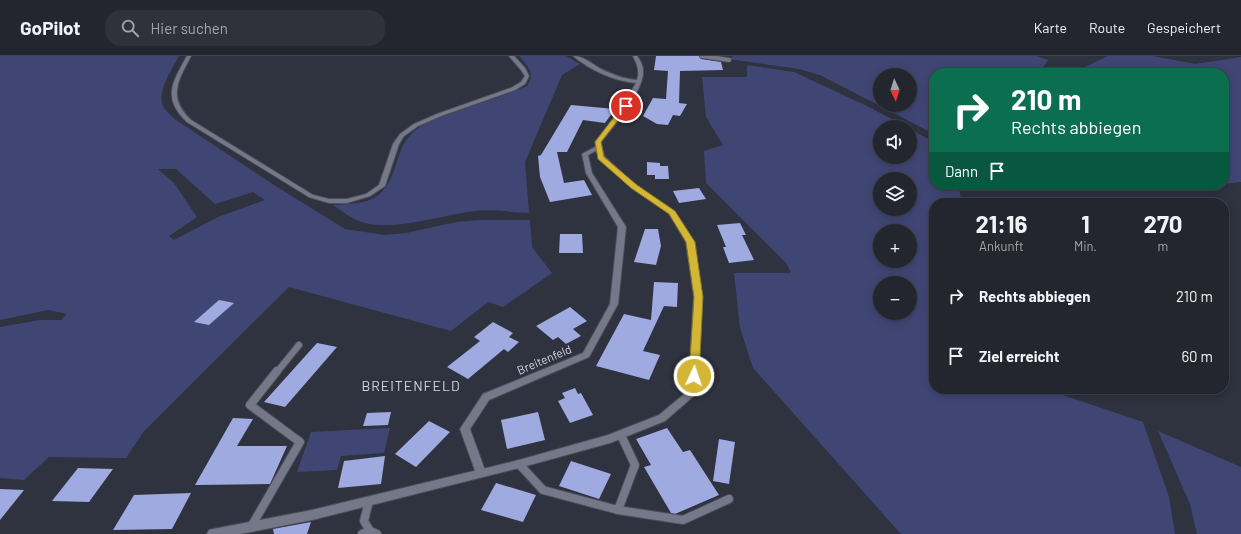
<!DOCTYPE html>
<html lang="de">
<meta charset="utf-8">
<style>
:root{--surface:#23262f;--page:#2f323b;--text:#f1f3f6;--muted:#a3a5aa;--line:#40434b}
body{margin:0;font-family:Barlow,sans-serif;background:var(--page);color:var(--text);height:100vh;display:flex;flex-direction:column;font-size:15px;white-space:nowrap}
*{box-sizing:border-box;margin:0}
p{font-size:13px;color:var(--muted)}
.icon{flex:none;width:22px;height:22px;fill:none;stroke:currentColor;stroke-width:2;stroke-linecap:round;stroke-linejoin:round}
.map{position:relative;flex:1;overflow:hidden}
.details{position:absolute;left:929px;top:142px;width:300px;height:196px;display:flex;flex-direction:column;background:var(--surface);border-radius:16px;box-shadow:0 2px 10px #0003,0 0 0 1px var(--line)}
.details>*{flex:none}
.hud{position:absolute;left:929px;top:12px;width:300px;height:122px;border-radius:16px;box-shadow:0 2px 10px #0003,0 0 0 1px var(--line);background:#0b6e4f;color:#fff;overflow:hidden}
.needle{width:26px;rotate:176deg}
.controls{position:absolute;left:873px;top:12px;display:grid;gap:8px}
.controls a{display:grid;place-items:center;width:44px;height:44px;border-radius:50%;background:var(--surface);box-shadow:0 2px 10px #0003,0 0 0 1px var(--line);font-size:20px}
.pin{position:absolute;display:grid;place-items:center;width:34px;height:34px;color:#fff;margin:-17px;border:2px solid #fff;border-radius:50%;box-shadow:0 1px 4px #0007}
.me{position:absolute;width:44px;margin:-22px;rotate:3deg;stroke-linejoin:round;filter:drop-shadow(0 0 3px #0008)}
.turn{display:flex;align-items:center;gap:14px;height:84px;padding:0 16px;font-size:18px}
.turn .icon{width:52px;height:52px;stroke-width:2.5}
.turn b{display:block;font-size:28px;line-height:34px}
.then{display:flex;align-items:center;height:38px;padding:0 16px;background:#0003;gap:8px;font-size:15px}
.eta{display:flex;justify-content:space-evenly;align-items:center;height:68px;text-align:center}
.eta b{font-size:24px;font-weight:700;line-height:28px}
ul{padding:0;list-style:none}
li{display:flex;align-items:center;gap:12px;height:60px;padding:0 16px}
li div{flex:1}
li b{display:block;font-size:15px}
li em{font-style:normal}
header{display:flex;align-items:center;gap:24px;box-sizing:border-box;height:56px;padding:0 20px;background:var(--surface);border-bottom:1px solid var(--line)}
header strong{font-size:19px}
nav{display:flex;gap:22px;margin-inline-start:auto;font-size:14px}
.search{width:280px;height:36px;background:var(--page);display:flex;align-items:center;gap:10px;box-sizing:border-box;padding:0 14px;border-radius:16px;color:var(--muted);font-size:15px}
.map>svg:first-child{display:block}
</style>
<header>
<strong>GoPilot</strong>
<div class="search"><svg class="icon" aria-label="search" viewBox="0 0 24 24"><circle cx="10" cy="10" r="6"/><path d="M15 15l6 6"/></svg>Hier suchen</div>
<nav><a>Karte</a><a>Route</a><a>Gespeichert</a></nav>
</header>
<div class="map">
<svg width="1241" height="478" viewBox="0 0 1241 478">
<rect width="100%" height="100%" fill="#2f323f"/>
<!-- green -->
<g fill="#404674" fill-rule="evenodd">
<path d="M0 0H179C173 11 156 38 163 50 165 55 172 60 176 64L274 129 345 173 385 179 406 177 456 166 480 164H530L532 191 552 217 503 251 488 246 451 275 289 231 144 375 126 402 49 401 24 424 0 422V271L40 264H61L67 258 48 254 0 264ZM158 113H176L215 148 253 136 265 144 218 161 174 184 169 180 197 161 174 127Z"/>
<path d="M519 0H566L580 8 562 19 525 106 529 157C511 156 491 153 474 155 443 159 395 175 365 167 353 164 343 156 333 149 344 148 356 148 367 145 402 133 390 92 417 73 429 64 444 60 458 55 481 47 505 39 527 30 536 17 528 11 519 0Z"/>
<path d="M733 0H1036L1048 4 1039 17H934V78L820 19 799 13 729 3ZM880 19H910V49H880Z"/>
<path d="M1108 0H1153L1195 8 1241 1V126L1224 128V17H1078L1083 12Z"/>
<path d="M747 9 794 16 869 51 907 71H880V101H910V73L934 86V129H958L962 147H934V333H1045L1143 366 1169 441 1175 478H901L753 312 740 272 734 217H791L787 208 706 127 704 95 723 89 706 61 702 21H747ZM880 123H910V153H880ZM880 175H910V205H880ZM880 227H910V257H880Z"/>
<path d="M1119 129H1217L1161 134 1121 131Z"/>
<path d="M390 372 384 397 341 400 337 414 297 416 311 376Z"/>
<path d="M1158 375 1241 411V478H1197L1190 448Z"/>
</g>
<!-- building -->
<g fill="#9faae0">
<path d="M656 0H699L701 3 721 6 723 14 680 15 679 47 687 48 680 60 673 59 668 69 657 68 643 60 653 42 666 43 668 15 654 14Z"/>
<path d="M571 49 615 53 605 67 583 64 567 96H557L564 127 584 124 592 139 550 146 540 121 538 100 541 99Z"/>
<path d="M647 106 660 107V110H668L669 123H655V119H647Z"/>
<path d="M699 132 706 143 679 147 673 135Z"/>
<path d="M740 167 746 179H742L754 204 729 207 723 191H726L717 169Z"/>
<path d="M645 173H658L661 190 656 209 634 206Z"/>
<path d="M560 178H582L583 197H559Z"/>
<path d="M654 226 678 227 677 251 664 250 643 295 660 299 649 324 596 310 624 258 651 264Z"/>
<path d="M219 244 234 247 209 269 194 266Z"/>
<path d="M570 251 587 265 573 273 581 280 566 288 558 281 553 284 536 270Z"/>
<path d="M493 266 513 277 509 281 519 286 508 296 504 293 468 323 447 311 480 285 474 281Z"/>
<path d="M317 287 337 291 285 351 264 346Z"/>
<path d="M575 332 578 338 581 337 593 359 570 367 558 345 565 342 562 337Z"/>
<path d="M391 356 388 369 363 370 367 357Z"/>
<path d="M538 356 545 384 507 393 501 364Z"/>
<path d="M233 362 253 363 237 390H287L270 428 195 429Z"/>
<path d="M429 365 450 376 416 411 395 398Z"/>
<path d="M667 372 683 396 690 394 719 439 675 458 671 457 644 411 651 409 636 383Z"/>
<path d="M719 383 735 386 729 428 713 425Z"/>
<path d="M385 400 381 428 338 432 344 405Z"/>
<path d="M571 405 611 418 599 443 559 430Z"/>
<path d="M78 412 113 413 89 446 52 445Z"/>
<path d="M496 427 536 439 523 466 481 454Z"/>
<path d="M0 433 24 434 0 464Z"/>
<path d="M191 437 172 473 113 474 134 439Z"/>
<path d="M311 466 307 478H274L273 473Z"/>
</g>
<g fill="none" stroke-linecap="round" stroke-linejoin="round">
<defs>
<path id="service-far2" d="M702 0 729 4"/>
<path id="service-far1" d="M277 316 299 289"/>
<g id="service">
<path d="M519 408 543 434 618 454 635 409 621 379"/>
<path d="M369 445 364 465 370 475 377 478"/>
<path d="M618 454 683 464 729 443"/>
<path d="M251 471 300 386 250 349 277 315"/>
<path d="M362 478 370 475"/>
</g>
<path id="minor" d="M599 89 601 90V92L588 99 592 117 626 171 618 248 589 301 489 344 470 373 486 417 485 420 481 421 477 420 460 373 483 338 583 297 610 248 618 171 586 117 582 98Z"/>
<g id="tertiary">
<path d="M187 0H191C178 25 167 41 191 64L313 139 329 143H347L366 138 379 129 393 88 400 78 414 68 437 58 511 32 521 26 525 20 521 14 509 0H514L525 12 529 20 525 28 515 34 441 60 418 70 404 80 399 88 385 130 370 140 347 147H329L309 141 187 66C162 42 172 27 187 0Z"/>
<path d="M573 0C583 0 592 8 601 13 613 19 624 23 637 24 640 15 637 8 633 0H637C640 4 643 9 643 14 645 34 613 71 601 86L604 100 636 130 674 155 694 186 702 241 698 336 696 338 665 365 610 387 519 412 312 464 240 478H207L209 474 213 473 312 454 519 404 608 379 659 359 688 335 694 241 686 186 669 157 632 132 599 102 595 86 623 50 636 27C614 25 590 14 573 0Z"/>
</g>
</defs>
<!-- service-far2 casing -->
<use href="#service-far2" stroke="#4c4e5a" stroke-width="5.5"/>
<!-- service-far1 casing -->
<use href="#service-far1" stroke="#4c4e5a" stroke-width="8"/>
<!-- service casing -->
<use href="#service" stroke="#4c4e5a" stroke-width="10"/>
<!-- minor casing -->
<use href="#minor" stroke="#4c4e5a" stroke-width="2"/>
<!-- tertiary casing -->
<use href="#tertiary" stroke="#4c4e5a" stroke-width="2"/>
<!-- service-far2 -->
<use href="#service-far2" stroke="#757888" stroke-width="4"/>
<!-- service-far1 -->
<use href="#service-far1" stroke="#757888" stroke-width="6"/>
<!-- service -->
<use href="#service" stroke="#757888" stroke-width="8"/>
<!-- minor -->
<use href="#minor" fill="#757888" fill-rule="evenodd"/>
<!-- tertiary -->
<use href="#tertiary" fill="#757888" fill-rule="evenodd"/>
</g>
<!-- route -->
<path fill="#d3b635" stroke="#897622" d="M624 48 629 50 601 86 604 101 637 129 675 155 695 186 703 241 699 320 697 322H690L689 320 694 241 686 186 669 158 631 132 598 103 595 86Z"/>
<g text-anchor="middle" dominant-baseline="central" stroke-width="4" stroke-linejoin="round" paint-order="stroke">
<!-- street labels -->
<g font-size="12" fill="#d4d6de" stroke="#2f323f">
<text transform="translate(544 303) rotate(-23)">Breitenfeld</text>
</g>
<!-- quarter labels -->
<g font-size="14" letter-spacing="1" fill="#d4d6de" stroke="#2f323f">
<text x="411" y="329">BREITENFELD</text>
</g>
</g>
</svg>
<div class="controls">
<a><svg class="needle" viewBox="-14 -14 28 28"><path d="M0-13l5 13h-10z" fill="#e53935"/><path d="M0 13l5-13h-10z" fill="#a3a5aa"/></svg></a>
<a><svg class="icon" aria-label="sound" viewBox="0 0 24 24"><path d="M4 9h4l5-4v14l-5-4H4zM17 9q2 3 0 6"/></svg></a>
<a><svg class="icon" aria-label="layers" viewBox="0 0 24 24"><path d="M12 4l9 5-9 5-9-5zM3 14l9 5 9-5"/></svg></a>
<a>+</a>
<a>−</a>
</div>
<div class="pin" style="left:626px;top:50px;background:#d93025"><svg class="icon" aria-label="arrive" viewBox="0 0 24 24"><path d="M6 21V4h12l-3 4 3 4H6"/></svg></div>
<svg class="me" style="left:694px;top:320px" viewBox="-20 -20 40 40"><circle r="17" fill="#d3b635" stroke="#fff" stroke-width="3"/><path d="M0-11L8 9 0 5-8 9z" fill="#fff"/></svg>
<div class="hud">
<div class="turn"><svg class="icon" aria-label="right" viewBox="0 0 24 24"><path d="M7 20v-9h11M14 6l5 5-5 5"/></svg><div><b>210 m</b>Rechts abbiegen</div></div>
<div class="then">Dann<svg class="icon" aria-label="arrive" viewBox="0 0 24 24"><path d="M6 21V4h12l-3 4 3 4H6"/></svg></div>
</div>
<section class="details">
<div class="eta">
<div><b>21:16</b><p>Ankunft</p></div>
<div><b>1</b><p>Min.</p></div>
<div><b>270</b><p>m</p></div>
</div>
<ul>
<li><svg class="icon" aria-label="right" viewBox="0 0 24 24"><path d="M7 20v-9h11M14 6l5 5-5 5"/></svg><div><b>Rechts abbiegen</b></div><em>210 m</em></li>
<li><svg class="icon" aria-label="arrive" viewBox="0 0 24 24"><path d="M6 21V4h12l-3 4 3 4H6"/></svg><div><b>Ziel erreicht</b></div><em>60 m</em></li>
</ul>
</section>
</div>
